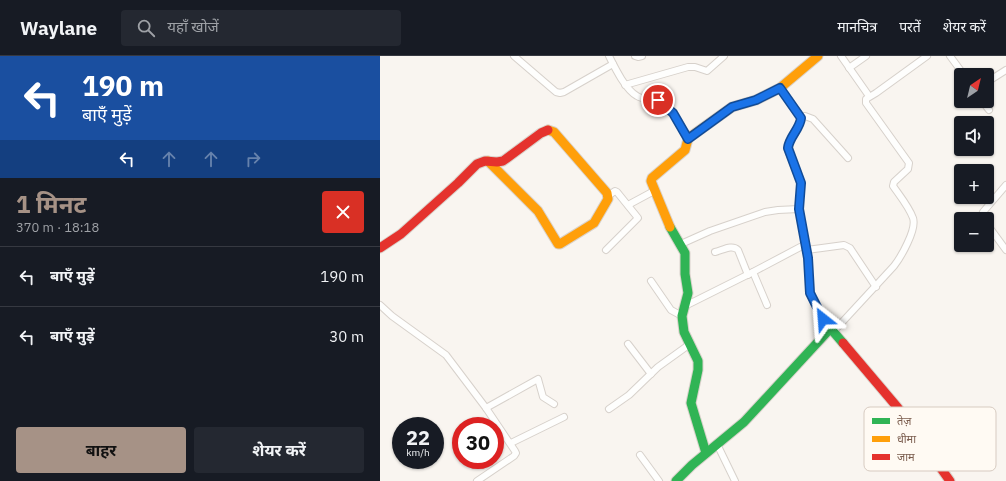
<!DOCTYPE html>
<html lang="hi">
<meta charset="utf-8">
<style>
:root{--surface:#171b24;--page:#242831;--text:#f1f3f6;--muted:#9ea1a6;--line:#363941;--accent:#a69286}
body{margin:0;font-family:"IBM Plex Sans","Noto Sans Devanagari",sans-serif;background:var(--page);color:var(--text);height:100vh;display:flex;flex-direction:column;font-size:15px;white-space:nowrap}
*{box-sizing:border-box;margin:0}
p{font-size:13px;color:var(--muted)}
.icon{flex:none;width:22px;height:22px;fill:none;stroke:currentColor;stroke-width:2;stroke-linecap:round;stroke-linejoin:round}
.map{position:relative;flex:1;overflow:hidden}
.details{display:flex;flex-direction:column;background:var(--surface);width:380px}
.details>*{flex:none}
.top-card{background:#1a4fa0;color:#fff;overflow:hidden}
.needle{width:26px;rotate:35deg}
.tools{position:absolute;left:574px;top:12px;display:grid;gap:8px}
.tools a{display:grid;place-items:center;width:40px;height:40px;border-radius:4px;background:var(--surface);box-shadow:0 1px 3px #0004;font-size:20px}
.speed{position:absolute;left:12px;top:361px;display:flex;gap:8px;font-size:20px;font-weight:700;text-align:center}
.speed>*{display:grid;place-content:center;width:52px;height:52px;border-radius:50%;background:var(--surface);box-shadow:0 1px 3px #0004;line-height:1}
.speed small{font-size:10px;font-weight:400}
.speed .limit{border:6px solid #d22;background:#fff;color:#111}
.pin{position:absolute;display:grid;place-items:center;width:34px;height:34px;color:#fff;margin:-17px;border:2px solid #fff;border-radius:50%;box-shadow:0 1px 4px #0007}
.me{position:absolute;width:44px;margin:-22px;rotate:332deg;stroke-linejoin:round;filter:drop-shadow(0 0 3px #0008)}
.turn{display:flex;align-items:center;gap:14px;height:84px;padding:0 16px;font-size:18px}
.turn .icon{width:52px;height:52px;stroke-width:2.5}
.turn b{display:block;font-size:28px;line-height:34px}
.lanes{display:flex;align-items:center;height:38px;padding:0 16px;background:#0003;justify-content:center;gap:20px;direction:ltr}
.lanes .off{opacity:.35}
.round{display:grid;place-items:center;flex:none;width:42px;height:42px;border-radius:4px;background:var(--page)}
.overview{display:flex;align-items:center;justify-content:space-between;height:68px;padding:0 16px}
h1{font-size:24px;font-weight:700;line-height:30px;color:var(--accent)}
.action{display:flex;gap:8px;margin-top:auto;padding:8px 16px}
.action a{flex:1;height:46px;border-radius:4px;background:var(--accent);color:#111;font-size:16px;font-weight:700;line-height:46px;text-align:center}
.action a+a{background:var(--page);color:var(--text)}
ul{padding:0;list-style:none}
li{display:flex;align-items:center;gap:12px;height:60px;padding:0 16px;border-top:1px solid var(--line)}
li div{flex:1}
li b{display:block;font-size:15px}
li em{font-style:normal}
header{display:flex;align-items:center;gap:24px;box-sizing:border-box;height:56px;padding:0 20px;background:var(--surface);border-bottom:1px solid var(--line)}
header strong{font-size:19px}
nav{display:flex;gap:22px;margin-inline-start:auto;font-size:14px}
.search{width:280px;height:36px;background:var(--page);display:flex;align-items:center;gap:10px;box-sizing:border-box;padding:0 14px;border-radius:4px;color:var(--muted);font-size:15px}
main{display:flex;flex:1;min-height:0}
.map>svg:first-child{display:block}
</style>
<header>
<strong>Waylane</strong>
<div class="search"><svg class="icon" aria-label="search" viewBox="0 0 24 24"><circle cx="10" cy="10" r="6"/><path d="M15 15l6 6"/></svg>यहाँ खोजें</div>
<nav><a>मानचित्र</a><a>परतें</a><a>शेयर करें</a></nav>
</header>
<main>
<section class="details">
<div class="top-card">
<div class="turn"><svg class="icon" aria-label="left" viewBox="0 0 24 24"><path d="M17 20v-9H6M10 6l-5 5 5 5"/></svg><div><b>190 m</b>बाएँ मुड़ें</div></div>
<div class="lanes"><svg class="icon" aria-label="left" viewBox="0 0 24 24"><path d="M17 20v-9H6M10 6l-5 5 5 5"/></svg><svg class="icon off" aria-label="ahead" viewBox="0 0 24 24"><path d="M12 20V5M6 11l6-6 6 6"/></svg><svg class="icon off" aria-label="ahead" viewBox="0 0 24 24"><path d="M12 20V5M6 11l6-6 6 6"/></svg><svg class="icon off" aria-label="right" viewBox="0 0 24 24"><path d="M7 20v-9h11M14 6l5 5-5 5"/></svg></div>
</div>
<div class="overview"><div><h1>1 मिनट</h1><p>370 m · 18:18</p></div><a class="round" style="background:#d93025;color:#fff"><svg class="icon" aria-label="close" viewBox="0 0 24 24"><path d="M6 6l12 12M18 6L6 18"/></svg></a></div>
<ul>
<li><svg class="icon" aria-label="left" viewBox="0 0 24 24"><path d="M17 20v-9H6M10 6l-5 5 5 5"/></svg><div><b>बाएँ मुड़ें</b></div><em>190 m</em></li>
<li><svg class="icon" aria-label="left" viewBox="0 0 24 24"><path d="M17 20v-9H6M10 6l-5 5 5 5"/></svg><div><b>बाएँ मुड़ें</b></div><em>30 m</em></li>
</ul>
<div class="action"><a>बाहर</a><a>शेयर करें</a></div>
</section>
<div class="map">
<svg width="626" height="425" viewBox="0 0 626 425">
<rect width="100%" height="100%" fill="#f9f5f0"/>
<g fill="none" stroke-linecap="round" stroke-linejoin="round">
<defs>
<g id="street">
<path d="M134 0 176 36 180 37 184 36 233 8"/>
<path d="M229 0C235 12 245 33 257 40 263 44 271 42 278 45 293 51 301 70 308 83"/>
<path d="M255 0 258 1 262 0"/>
<path d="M461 0 489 40"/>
<path d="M570 0 584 19"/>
<path d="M469 12 486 0"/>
<path d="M607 26 626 14"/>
<path d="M245 29 308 11H315L327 15 344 0"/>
<path d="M400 32 421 62C420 73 409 81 407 92L421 127 419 153 428 202 430 237 449 274"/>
<path d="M602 45 609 54"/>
<path d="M420 60H425L433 63 468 102"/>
<path d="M248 149 274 135"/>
<path d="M603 163 601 161 603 156 626 129"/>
<path d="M607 168 626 194"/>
<path d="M301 188 330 175 385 156 398 154 419 153"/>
<path d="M226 194 258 162 237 136 235 135 228 140"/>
<path d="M427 194 464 189 470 192 496 231"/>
<path d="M335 196C343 194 352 188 358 194L368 219"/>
<path d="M373 216 387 249"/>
<path d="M271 225 291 254 302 260"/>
<path d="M0 249 12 260 66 299 106 352 135 395 136 397 134 400 97 425"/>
<path d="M305 250 373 216 426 188"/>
<path d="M454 275 514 210C521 201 537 173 533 162 529 151 520 140 513 130L514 126 528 113 529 107 486 47V43L496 37 547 0"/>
<path d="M248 288 271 318"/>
<path d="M106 352 158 323 163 341 174 348"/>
<path d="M229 353 249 339 278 311 310 288"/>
<path d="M131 387 184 361"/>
<path d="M337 388 355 425"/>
<path d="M260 399 279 425"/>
</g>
<g id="fast">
<path d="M290 171 305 197V218L308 237 302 260 304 276 318 305V314L311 347 326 397"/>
<path d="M296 425 312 409 364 366 449 274 451 273 463 287"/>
</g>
<g id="slow">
<path d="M108 105 158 155 178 188H180L214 167 228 143 227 137 174 76 168 74"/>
<path d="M290 171 271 125 272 122 305 94 308 83 310 81 352 51 376 44 400 32 438 0"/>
</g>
<g id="jam">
<path d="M0 192 21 178 78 127 97 108 105 105 117 106 123 105 161 77 168 74"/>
<path d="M463 287 518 352 570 425"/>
</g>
</defs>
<!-- street casing -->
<use href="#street" stroke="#d7d1cb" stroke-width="8"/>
<!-- fast casing -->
<use href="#fast" stroke="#d9d2cb" stroke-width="11"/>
<!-- slow casing -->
<use href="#slow" stroke="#d9d2cb" stroke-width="11"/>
<!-- jam casing -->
<use href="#jam" stroke="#d9d2cb" stroke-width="11"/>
<!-- street -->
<use href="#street" stroke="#fefefd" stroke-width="6"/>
<!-- fast -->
<use href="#fast" stroke="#30b455" stroke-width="9"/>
<!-- slow -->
<use href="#slow" stroke="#ff9f0a" stroke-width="9"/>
<!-- jam -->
<use href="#jam" stroke="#e5322d" stroke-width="9"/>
</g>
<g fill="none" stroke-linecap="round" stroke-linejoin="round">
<defs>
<path id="route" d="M278 44 293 57 308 83 352 51 376 44 400 32 421 62C420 73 409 81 408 92L421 127 419 153 428 202 430 237 443 263"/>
</defs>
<!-- route casing -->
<use href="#route" stroke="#114b97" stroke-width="10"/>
<!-- route -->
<use href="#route" stroke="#1a73e8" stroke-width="7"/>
</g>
<!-- legend -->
<rect x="484" y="351" width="132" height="64" rx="6" fill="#fffaf3" stroke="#d7cbc1" stroke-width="1"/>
<rect x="492" y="362" width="18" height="6" fill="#30b455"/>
<rect x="492" y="380" width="18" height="6" fill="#ff9f0a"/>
<rect x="492" y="398" width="18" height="6" fill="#e5322d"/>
<g font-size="11" fill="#7a5c4d">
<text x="517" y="369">तेज़</text>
<text x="517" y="387">धीमा</text>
<text x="517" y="405">जाम</text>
</g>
</svg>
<div class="tools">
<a><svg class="needle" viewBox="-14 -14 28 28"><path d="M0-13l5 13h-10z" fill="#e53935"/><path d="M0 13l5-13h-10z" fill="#9ea1a6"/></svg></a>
<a><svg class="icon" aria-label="sound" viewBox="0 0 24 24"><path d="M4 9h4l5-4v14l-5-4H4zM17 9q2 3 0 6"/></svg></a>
<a>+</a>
<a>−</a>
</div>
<div class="speed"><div>22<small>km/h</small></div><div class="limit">30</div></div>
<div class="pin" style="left:278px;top:44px;background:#d93025"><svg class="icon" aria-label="arrive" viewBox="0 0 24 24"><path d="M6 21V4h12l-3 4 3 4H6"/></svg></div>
<svg class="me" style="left:443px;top:263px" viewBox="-20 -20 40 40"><path d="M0-17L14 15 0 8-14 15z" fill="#1a73e8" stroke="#fff" stroke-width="4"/></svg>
</div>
</main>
